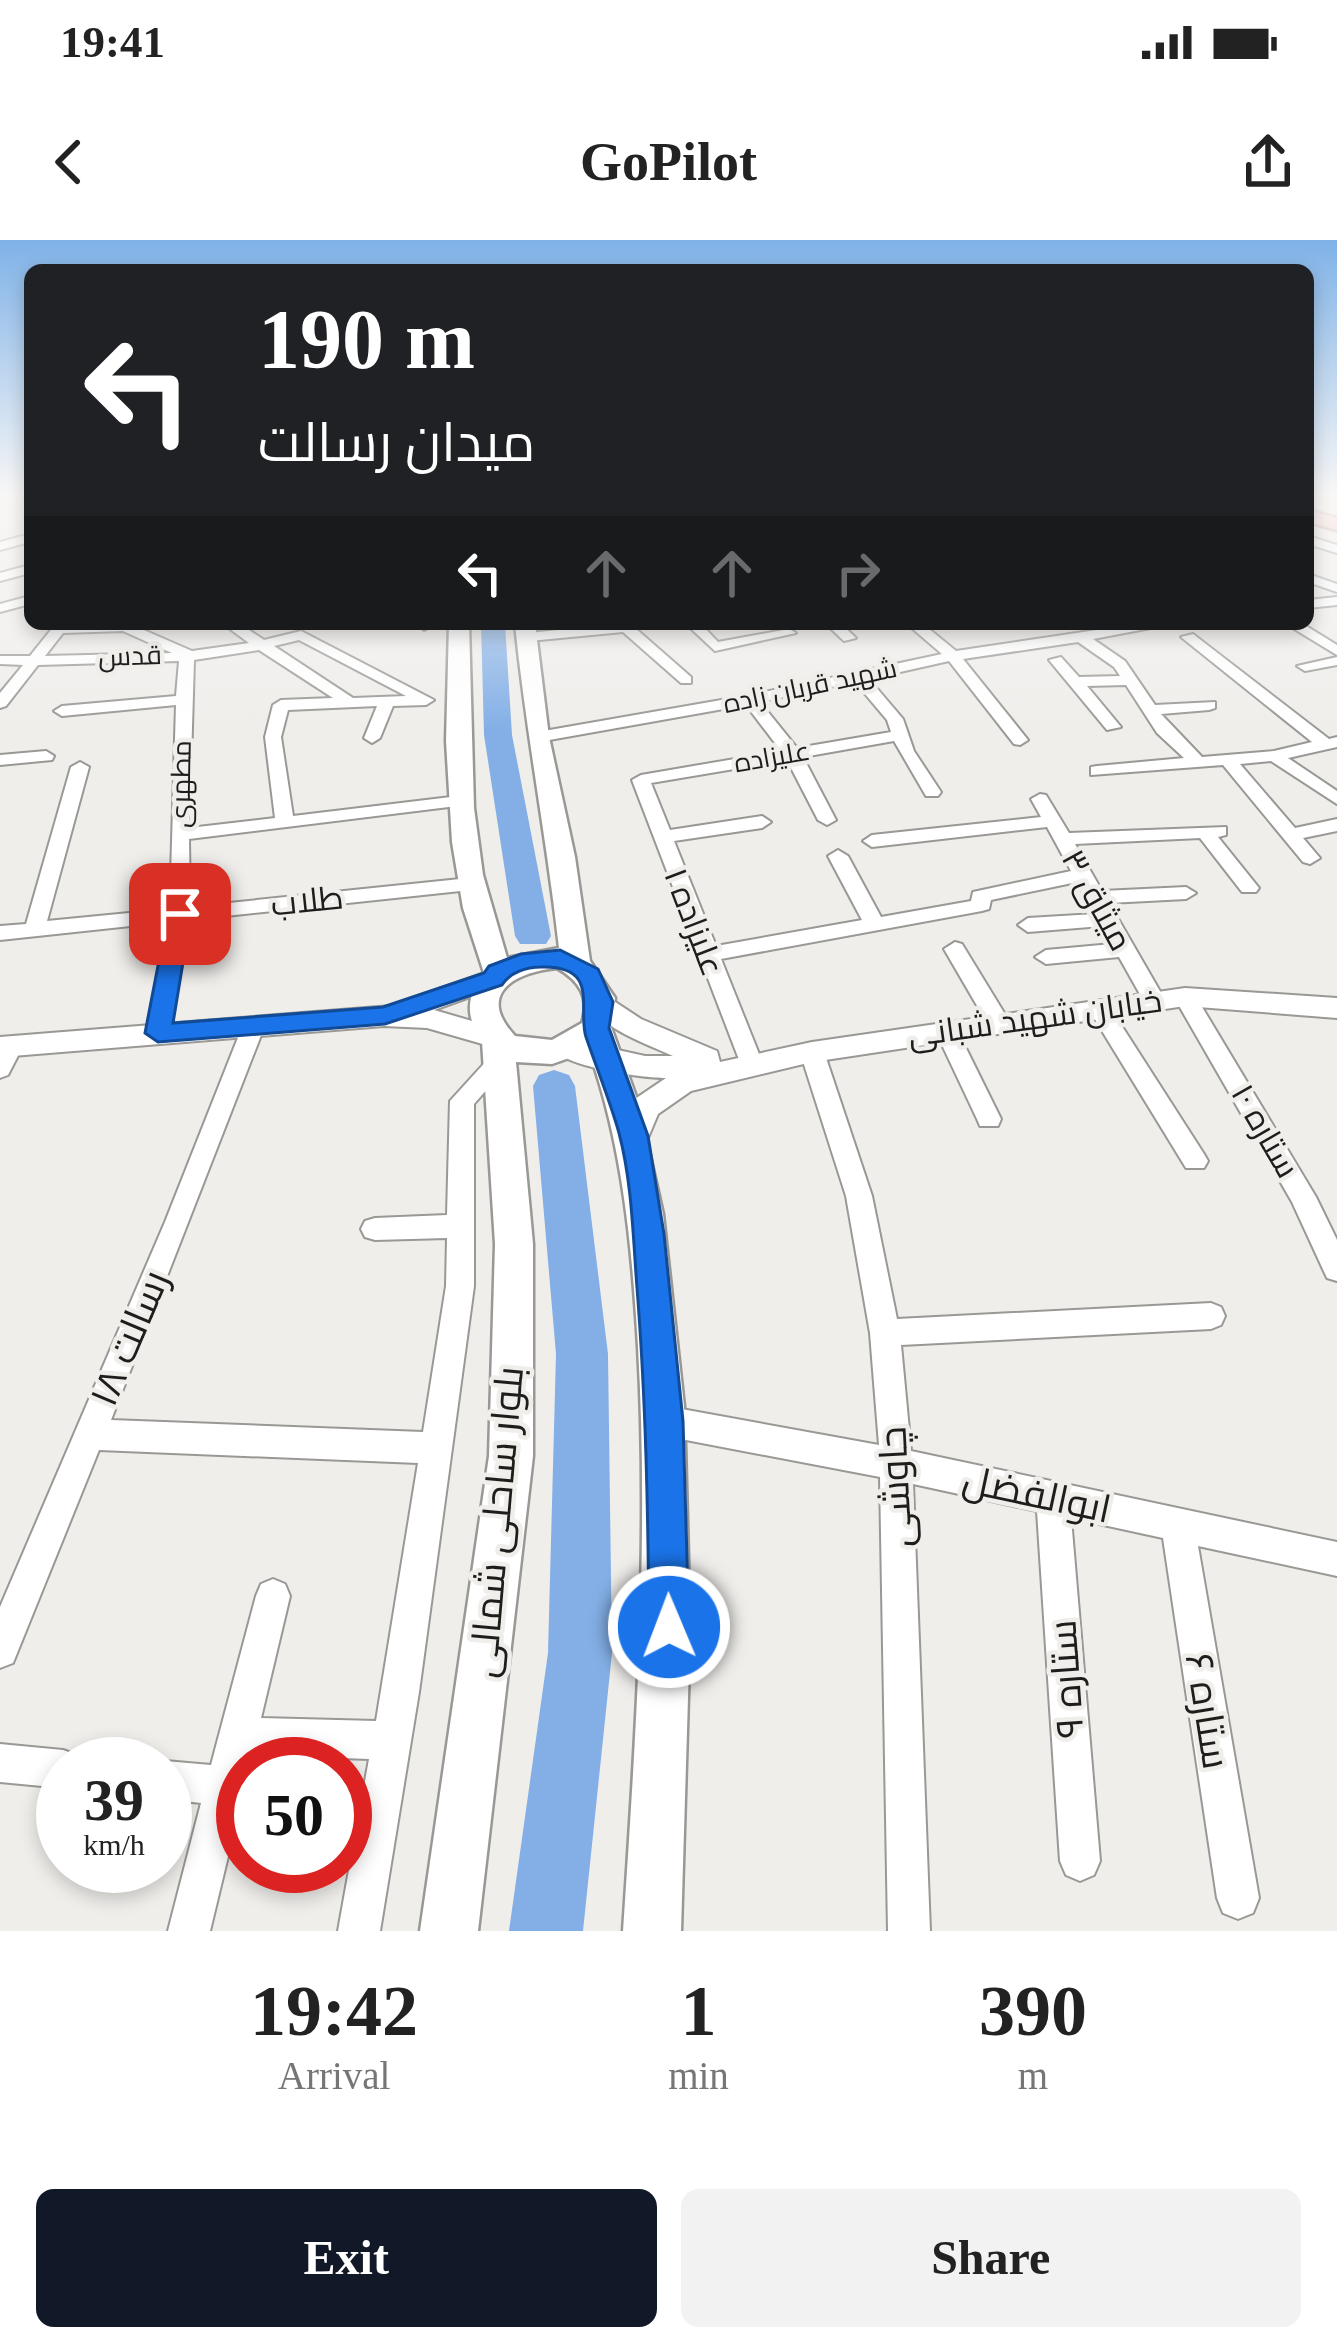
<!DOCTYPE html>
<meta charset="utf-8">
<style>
:root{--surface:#fff;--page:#f2f2f2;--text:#222;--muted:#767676;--accent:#111827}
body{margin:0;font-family:"Times New Roman",Cairo,serif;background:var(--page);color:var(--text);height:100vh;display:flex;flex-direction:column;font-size:45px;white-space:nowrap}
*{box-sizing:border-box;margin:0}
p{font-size:39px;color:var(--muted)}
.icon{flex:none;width:66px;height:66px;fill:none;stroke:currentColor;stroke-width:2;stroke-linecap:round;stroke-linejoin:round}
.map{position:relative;height:1691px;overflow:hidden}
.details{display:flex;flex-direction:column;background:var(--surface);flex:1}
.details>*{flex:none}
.hud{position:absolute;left:24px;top:24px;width:1290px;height:366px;border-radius:18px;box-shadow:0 6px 18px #0003;background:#202124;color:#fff;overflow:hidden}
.speed{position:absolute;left:36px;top:1497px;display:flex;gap:24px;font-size:60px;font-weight:700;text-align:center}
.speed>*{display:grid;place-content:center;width:156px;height:156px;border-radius:50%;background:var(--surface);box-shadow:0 6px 18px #0003;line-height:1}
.speed small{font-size:30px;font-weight:400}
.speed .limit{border:18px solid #d22;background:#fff;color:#111}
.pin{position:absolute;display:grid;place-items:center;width:102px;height:102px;color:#fff;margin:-51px;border-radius:24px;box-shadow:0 6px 18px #0006}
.me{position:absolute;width:132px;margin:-66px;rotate:359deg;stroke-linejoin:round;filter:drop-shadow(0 0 9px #0008)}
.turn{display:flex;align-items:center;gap:42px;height:252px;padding:0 36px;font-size:54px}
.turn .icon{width:156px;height:156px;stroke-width:2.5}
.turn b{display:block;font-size:84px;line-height:102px}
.lanes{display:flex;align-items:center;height:114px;padding:0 36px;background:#0003;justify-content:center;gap:60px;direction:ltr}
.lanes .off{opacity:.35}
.eta{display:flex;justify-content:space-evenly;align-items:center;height:204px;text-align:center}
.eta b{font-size:72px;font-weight:700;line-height:84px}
.primary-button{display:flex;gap:24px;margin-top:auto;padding:24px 36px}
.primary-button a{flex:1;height:138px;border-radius:18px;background:var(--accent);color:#fff;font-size:48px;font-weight:700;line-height:138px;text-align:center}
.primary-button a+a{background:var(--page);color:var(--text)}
.status{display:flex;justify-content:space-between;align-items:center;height:84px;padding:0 60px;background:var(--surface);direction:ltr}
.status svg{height:33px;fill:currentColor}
header{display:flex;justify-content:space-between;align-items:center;height:156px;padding:0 36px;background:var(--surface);font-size:54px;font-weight:700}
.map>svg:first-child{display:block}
</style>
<div class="status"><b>19:41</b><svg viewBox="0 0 49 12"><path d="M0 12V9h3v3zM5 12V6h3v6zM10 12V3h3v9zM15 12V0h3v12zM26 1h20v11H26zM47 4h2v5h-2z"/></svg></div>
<header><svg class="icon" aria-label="back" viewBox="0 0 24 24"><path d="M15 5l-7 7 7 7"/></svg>GoPilot<svg class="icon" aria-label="share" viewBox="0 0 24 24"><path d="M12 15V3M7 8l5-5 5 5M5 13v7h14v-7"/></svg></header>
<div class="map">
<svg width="1337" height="1691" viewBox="0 0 1337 1691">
<rect width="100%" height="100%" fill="#f0eeeb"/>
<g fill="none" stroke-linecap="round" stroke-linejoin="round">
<!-- river -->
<g fill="#83afe6" fill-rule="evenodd">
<path d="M481 384H505L512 495 551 696 546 704H520L515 696 484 495Z"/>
<path d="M554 830 569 835 575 846 608 1114 612 1413 583 1691H509L548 1413 556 1114 533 846 539 835Z"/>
</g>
<defs>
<g id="minor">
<path d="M0 254H15L0 259Z"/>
<path d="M30 294V302L0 310V302Z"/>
<path d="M1308 296 1337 305V313L1308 304Z"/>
<path d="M30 325V333L0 341V333Z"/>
<path d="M1308 334 1337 344V352L1308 342Z"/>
<path d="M30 356V364L0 372V364Z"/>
<path d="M1337 357V365L1308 368V360Z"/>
<path d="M83 384H130L192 411 249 403 223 384H240L264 400 301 391 434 460 426 465 393 466 380 498 372 503 364 498 377 466 288 470 281 497 293 576 459 556 468 561 465 565 189 599 190 667 470 638 480 644 470 650 189 680 170 793 159 801 151 799 148 793 168 682 0 700V686L26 684 71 527 80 522 89 527 47 681 170 669 176 465 62 476 54 471 62 466 176 456 179 421 38 425 6 466 0 468V453L23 425 0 424V416H30L54 386ZM123 391 172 413 45 416 63 393ZM299 400 406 456 353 458 274 406ZM259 410 333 458 281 460 273 465 265 497 275 578 189 588 194 420Z"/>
<path d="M416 384H430L431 386 424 390Z"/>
<path d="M614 384H638L635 388 691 437V443H681L623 392 529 401 522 397 529 393Z"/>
<path d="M686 384H701L718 402 789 389 796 393 715 411Z"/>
<path d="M826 384H841L856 398 844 401Z"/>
<path d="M907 384H923L956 411 1137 384H1172L1093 399 1125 421 1155 465 1215 462V468L1209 470 1161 474 1202 517 1274 511 1312 502 1181 397 1193 394 1329 499 1337 497V507L1288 518 1337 551V564L1271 521 1240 524 1295 588 1337 579V591L1303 598 1320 618 1310 624 1303 622 1223 525 1091 535V527L1097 526 1184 518 1157 493 1126 445 1087 446 1121 487 1107 490 1049 420 1061 417 1079 437 1120 436 1114 427 1078 402 963 419 1028 500 1020 505 1014 504 949 421 869 439 903 479 914 511 941 552 938 556H926L894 501 803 517 836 580 827 585 818 580 787 520 651 543 670 590 762 576 771 582 762 588 674 601 716 706 862 680 828 616 838 610 848 616 881 677 971 661 973 652 1071 631 1047 587 872 607 863 601 872 595 1041 577 1031 559 1040 554 1046 555 1069 593 1226 587V595L1218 597 1259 648 1256 652H1242L1200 598 1075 604 1102 651 1186 647 1196 653 1186 659 1109 663 1165 760 1154 768 1146 765 1119 717 1046 724 1035 717 1046 710 1112 704 1102 686 1028 692 1018 685 1028 678 1095 674 1077 642 991 660 989 669 982 671 721 719 763 824 759 830H743L632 540 641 535 781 511 746 465 538 502 530 497 538 492 750 455 942 414ZM855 442 887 480 891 492 797 508 760 462Z"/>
<path d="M1286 384H1303L1337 405V415Z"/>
<path d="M1337 417V425L1305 431 1297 426Z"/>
<path d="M46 511 54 516 52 520 0 525V515Z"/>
<path d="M955 702 962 704 1006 776 1009 782 1006 788H990L944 709Z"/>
<path d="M1185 749 1193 752 1316 957 1337 1000V1041L1327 1038 1292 962 1174 757Z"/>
<path d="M1099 760 1107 763 1204 914 1208 921 1204 928H1186L1088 768Z"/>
<path d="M254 777 265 785 111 1180 423 1192 446 1046 447 998 375 1000 365 997 361 989 365 981 375 978 447 975 450 861 490 817 498 814 510 823 474 864V1046L419 1452 380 1691H338L369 1519 252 1515 250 1524H243V1554L210 1691H168L201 1563 165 1559V1524H157L165 1521 211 1525 256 1356 261 1344 273 1339 285 1344 290 1356 261 1478 376 1481 418 1223 99 1210 13 1423 0 1428V1367L165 982 243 785Z"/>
<path d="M946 782 957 790 1001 879 998 886H980L977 879 935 790Z"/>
<path d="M11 798 23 806 8 835 0 838V805Z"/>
<path d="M812 804 824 812 872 956 897 1079 1211 1063 1221 1067 1225 1076 1221 1085 1211 1089 901 1105 911 1211 1337 1302V1336L1198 1306 1259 1658 1253 1673 1238 1679 1223 1673 1217 1658 1163 1298 1071 1278 1100 1621 1094 1635 1080 1641 1066 1635 1060 1621 1037 1271 913 1244 930 1691H888L880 1237 665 1196 654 1192 649 1181 654 1170 665 1166 879 1205 870 1093 846 956 800 812Z"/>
<path d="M0 1504 63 1510 77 1515 80 1524H63V1548L0 1542Z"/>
</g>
<g id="tertiary">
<path d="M493 730 507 739 503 745 434 770 503 790 507 797 503 804 493 807 427 788 384 786 0 817V797L391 766Z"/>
<path d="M1185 748 1337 758V778L1185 766 812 822 691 851 658 874 645 905H623L618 896 635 859 666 838C642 838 567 827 553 809L568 799 645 816H673C642 802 607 791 586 762L600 752 641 779 717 811 720 822 812 802Z"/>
</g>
<path id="secondary" d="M449 384H469L474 568 483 635 507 718 559 708C547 600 526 493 515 384H535L549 497 575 617 590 721 615 758 611 787 638 862 663 974 684 1166 690 1391 681 1691H623C636 1496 649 1302 638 1107 632 1008 623 906 589 811L552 824 516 822 533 1004V1216L478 1691H420L489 1216 495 1004 482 801C465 777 466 756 484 733L463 668 452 602 446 501ZM557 728C580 741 590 758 582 783L552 800 515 796C475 753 516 732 557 728Z"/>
<path id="trunk" d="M1308 270 1337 278V290L1308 282Z"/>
</defs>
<!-- minor casing -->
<use href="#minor" stroke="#9a9895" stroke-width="4"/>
<!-- tertiary casing -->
<use href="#tertiary" stroke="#9a9895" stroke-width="4"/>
<!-- secondary casing -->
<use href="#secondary" stroke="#9a9895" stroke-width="5"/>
<!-- trunk casing -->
<use href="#trunk" stroke="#aa7870" stroke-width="5"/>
<!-- minor -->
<use href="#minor" fill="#fff" fill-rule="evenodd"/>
<!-- tertiary -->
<use href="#tertiary" fill="#fff" fill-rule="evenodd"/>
<!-- secondary -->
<use href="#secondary" fill="#fff" fill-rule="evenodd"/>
<!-- trunk -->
<use href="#trunk" fill="#f8bab0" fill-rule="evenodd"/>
</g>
<!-- sky -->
<linearGradient id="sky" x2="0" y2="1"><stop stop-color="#7fb2e7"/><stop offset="0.52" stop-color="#f8f7f6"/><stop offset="1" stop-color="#f8f7f6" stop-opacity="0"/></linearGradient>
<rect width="1337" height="490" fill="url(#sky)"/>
<!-- route -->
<path fill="#1a73e8" stroke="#114b97" stroke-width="3" d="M180 667 191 674 173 783 383 767 484 733 489 726 521 714 560 710 598 729 613 762 609 788 648 896 664 994 683 1181 689 1387 683 1401 669 1407 655 1401 649 1387C648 1273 646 1161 637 1048 633 997 632 942 619 893 610 861 597 829 586 797 577 769 601 725 541 727 527 727 510 732 502 745L385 784 158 802 145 793 168 674Z"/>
<g text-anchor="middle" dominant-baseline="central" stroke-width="9" stroke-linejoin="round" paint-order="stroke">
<!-- far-street labels -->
<g font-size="27" fill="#1d1d1c" stroke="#f0eeeb">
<text transform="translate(130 416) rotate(-2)">قدس</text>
<text transform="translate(810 446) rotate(-12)">شهید قربان زاده</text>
<text transform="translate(772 517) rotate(-10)">علیزاده</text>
<text transform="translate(181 544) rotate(-89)">مطهری</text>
</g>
<!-- street labels -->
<g font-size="33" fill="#1d1d1c" stroke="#f0eeeb">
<text transform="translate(1097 660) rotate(61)">میثاق ۳</text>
<text transform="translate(307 661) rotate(-6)">طلاب</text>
<text transform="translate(694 682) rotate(69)">علیزاده ۱</text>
<text transform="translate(1035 778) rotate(-8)">خیابان شهید شبانی</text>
<text transform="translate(1265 891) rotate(60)">ستاره ۱۰</text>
</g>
<!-- near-street labels -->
<g font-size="39" fill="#1d1d1c" stroke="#f0eeeb">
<text transform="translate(129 1098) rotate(-67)">رسالت ۱۸</text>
<text transform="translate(895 1247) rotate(-93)">چاوشی</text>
<text transform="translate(1037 1254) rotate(12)">ابوالفضل</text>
<text transform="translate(496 1282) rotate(-85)">بلوار ساحلی شمالی</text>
<text transform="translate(1066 1439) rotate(-94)">ستاره ۹</text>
<text transform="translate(1208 1471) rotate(81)">ستاره ۶</text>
</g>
</g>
</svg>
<div class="speed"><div>39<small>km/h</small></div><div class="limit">50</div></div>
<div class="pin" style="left:180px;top:674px;background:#d93025"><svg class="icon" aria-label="arrive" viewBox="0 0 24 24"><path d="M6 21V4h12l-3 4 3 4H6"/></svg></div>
<svg class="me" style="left:669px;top:1387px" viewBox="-20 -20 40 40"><circle r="17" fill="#1a73e8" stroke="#fff" stroke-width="3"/><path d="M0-11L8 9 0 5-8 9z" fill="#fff"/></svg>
<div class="hud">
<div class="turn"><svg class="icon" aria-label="left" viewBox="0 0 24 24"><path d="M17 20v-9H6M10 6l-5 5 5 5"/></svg><div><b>190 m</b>میدان رسالت</div></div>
<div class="lanes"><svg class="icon" aria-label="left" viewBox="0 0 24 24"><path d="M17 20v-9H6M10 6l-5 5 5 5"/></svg><svg class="icon off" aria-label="ahead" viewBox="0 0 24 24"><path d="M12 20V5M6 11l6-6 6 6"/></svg><svg class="icon off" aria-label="ahead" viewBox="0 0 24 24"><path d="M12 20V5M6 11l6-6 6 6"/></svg><svg class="icon off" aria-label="right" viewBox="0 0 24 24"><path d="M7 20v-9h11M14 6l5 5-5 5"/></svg></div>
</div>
</div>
<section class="details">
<div class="eta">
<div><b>19:42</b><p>Arrival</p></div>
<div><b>1</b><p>min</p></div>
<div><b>390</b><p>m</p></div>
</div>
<div class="primary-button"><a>Exit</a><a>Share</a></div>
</section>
